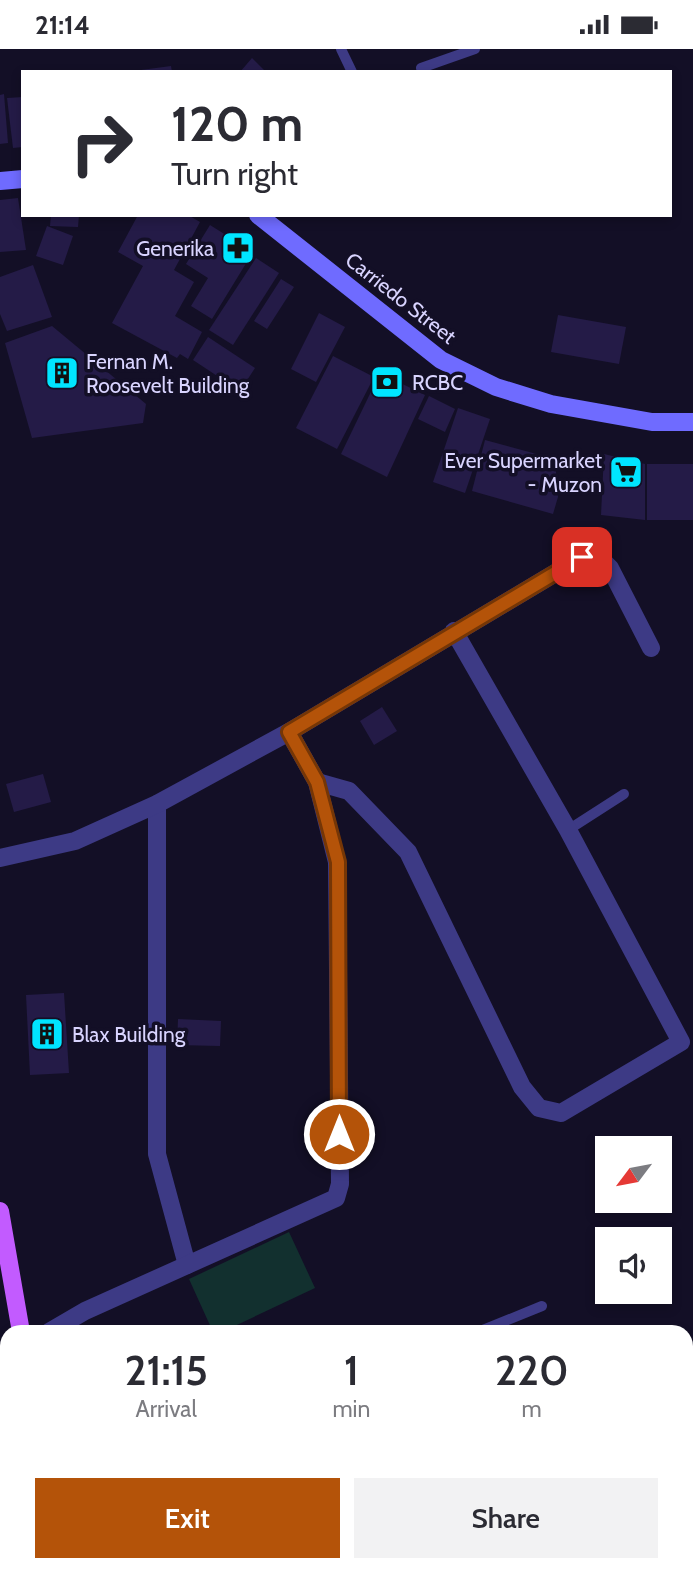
<!DOCTYPE html>
<style>
:root{--surface:#fff;--page:#f2f2f3;--text:#2b2b33;--muted:#7c7c81;--accent:#b45309}
body{margin:0;font-family:Cabin,sans-serif;background:var(--page);color:var(--text);height:100vh;display:flex;flex-direction:column;font-size:26px;white-space:nowrap}
*{box-sizing:border-box;margin:0}
p{font-size:23px;color:var(--muted)}
.icon{flex:none;width:38px;height:38px;fill:none;stroke:currentColor;stroke-width:2;stroke-linecap:round;stroke-linejoin:round}
.map{position:relative;flex:1;overflow:hidden}
.panel{position:absolute;left:0px;top:1276px;width:693px;height:247px;display:flex;flex-direction:column;background:var(--surface);border-radius:21px 21px 0 0;box-shadow:0 4px 10px #0003}
.panel>*{flex:none}
.top-card{position:absolute;left:21px;top:21px;width:651px;height:147px;border-radius:0px;box-shadow:0 4px 10px #0003;background:#fff;color:var(--text);overflow:hidden}
.needle{width:46px;rotate:238deg}
.controls{position:absolute;left:595px;top:1087px;display:grid;gap:14px}
.controls a{display:grid;place-items:center;width:77px;height:77px;border-radius:0px;background:var(--surface);box-shadow:0 4px 10px #0003;font-size:35px}
.pin{position:absolute;display:grid;place-items:center;width:60px;height:60px;color:#fff;margin:-30px;border-radius:14px;box-shadow:0 4px 10px #0006}
.me{position:absolute;width:77px;margin:-38px;rotate:0deg;stroke-linejoin:round;filter:drop-shadow(0 0 5px #0008)}
.turn{display:flex;align-items:center;gap:24px;height:147px;padding:0 35px;font-size:32px}
.turn .icon{width:91px;height:91px;stroke-width:2.5}
.turn b{display:block;font-size:49px;line-height:60px}
.eta{display:flex;justify-content:space-evenly;align-items:center;height:119px;text-align:center}
.eta b{font-size:42px;font-weight:600;line-height:49px}
.action{display:flex;gap:14px;margin-top:auto;padding:14px 35px}
.action a{flex:1;height:80px;border-radius:0px;background:var(--accent);color:#fff;font-size:28px;font-weight:600;line-height:80px;text-align:center}
.action a+a{background:var(--page);color:var(--text)}
.status{display:flex;justify-content:space-between;align-items:center;height:49px;padding:0 35px;background:var(--surface);direction:ltr}
.status svg{height:19px;fill:currentColor}
.map>svg:first-child{display:block}
</style>
<div class="status"><b>21:14</b><svg viewBox="0 0 49 12"><path d="M0 12V9h3v3zM5 12V6h3v6zM10 12V3h3v9zM15 12V0h3v12zM26 1h20v11H26zM47 4h2v5h-2z"/></svg></div>
<div class="map">
<svg width="693" height="1521" viewBox="0 0 693 1521">
<rect width="100%" height="100%" fill="#130f26"/>
<!-- green -->
<path fill="#12302f" d="M289 1183 315 1239 222 1283H213L189 1230Z"/>
<!-- building -->
<g fill="#241b47">
<path d="M252 9 266 23H240Z"/>
<path d="M171 17 172 23H141V21Z"/>
<path d="M4 45 8 94 0 95V46Z"/>
<path d="M23 48V98L13 99 7 49Z"/>
<path d="M18 149 26 201 0 203V151Z"/>
<path d="M51 166H79L78 178 50 177Z"/>
<path d="M138 166H188L200 173 174 221 194 233 175 267 202 283 188 310 180 305 177 309 112 274 143 217 118 203Z"/>
<path d="M210 176 253 203 212 270 191 257 208 229 186 215Z"/>
<path d="M47 177 73 187 63 216 36 207Z"/>
<path d="M256 209 279 224 233 296 209 281Z"/>
<path d="M33 216 52 268 7 282 0 265V228Z"/>
<path d="M281 230 294 238 267 280 254 272Z"/>
<path d="M319 264 345 278 316 333 291 320Z"/>
<path d="M558 266 626 278 619 315 551 303Z"/>
<path d="M52 277 146 355 143 374 32 389 5 294Z"/>
<path d="M208 288 255 319 240 342 193 311Z"/>
<path d="M333 307 374 328 337 400 296 379Z"/>
<path d="M380 324 425 346 387 428 341 405Z"/>
<path d="M429 347 455 360 445 383 418 370Z"/>
<path d="M458 359 490 370 465 444 433 433Z"/>
<path d="M485 391 555 410 558 448 553 465 472 442Z"/>
<path d="M604 405 645 415V471L601 466Z"/>
<rect x="647" y="415" width="46" height="56"/>
<path d="M382 658 397 682 374 696 360 672Z"/>
<path d="M43 725 51 753 14 763 6 735Z"/>
<path d="M64 944 69 1024 30 1026 26 946Z"/>
<path d="M178 970 221 972 220 997 177 996Z"/>
<path d="M689 1320 693 1327V1357L689 1359 686 1353V1321Z"/>
</g>
<g fill="none" stroke-linecap="round" stroke-linejoin="round">
<!-- lane -->
<g stroke="#3d3a85" stroke-width="10">
<path d="M341 0 352 23"/>
<path d="M421 19 475 0"/>
<path d="M568 781 624 745"/>
<path d="M478 1283 542 1257"/>
</g>
<!-- street -->
<g stroke="#3d3a85" stroke-width="18">
<path d="M317 733 349 742 408 803 522 1038 539 1059 561 1064 681 993 568 781 454 582"/>
<path d="M157 755V1105L187 1216"/>
<path d="M0 809 75 792 157 755 289 683 582 508 596 505 610 519 651 599"/>
<path d="M49 1283 85 1262 336 1149 340 1135 337 813 317 733 289 683"/>
</g>
<!-- secondary -->
<g stroke="#6f6bff" stroke-width="18">
<path d="M0 132 23 130"/>
<path d="M258 166 441 311 496 338 551 355 652 373H693"/>
</g>
<!-- primary -->
<g stroke="#c25bff" stroke-width="18">
<path d="M0 1162 21 1283"/>
<path d="M109 1516 112 1521"/>
</g>
</g>
<g fill="none" stroke-linecap="round" stroke-linejoin="round">
<defs>
<path id="route" d="M339 1085 338 813 317 733 289 683 582 508"/>
</defs>
<!-- route casing -->
<use href="#route" stroke="#753606" stroke-width="18"/>
<!-- route -->
<use href="#route" stroke="#b45309" stroke-width="12"/>
</g>
<!-- icons -->
<defs>
<symbol id="pharmacy-square" viewBox="-11 -11 22 22"><rect x="-9" y="-9" width="18" height="18" rx="4" fill="#00e5ff" stroke="#130f26"/><path d="M-2-6h4v4h4v4h-4v4h-4v-4h-4v-4h4Z" fill="#111"/></symbol>
<symbol id="building-square" viewBox="-11 -11 22 22"><rect x="-9" y="-9" width="18" height="18" rx="4" fill="#00e5ff" stroke="#130f26"/><path d="M-4-6H4V6H1V3H-1V6H-4ZM-2.5-4.3h1.7v1.8h-1.7ZM.8-4.3h1.7v1.8H.8ZM-2.5-1h1.7V.8h-1.7ZM.8-1h1.7V.8H.8Z" fill="#111"/></symbol>
<symbol id="bank-square" viewBox="-11 -11 22 22"><rect x="-9" y="-9" width="18" height="18" rx="4" fill="#00e5ff" stroke="#130f26"/><path d="M-6-4H6V4H-6ZM0-2.3a2.3 2.3 0 1 0 0 4.6a2.3 2.3 0 1 0 0-4.6Z" fill="#111"/></symbol>
<symbol id="supermarket-square" viewBox="-11 -11 22 22"><rect x="-9" y="-9" width="18" height="18" rx="4" fill="#00e5ff" stroke="#130f26"/><path d="M-6-5.5h2.5l.6 2H6L4.5 2H-2.5L-4.4-4H-6ZM-1.5 3.2a1.3 1.3 0 1 0 .1 0ZM3 3.2a1.3 1.3 0 1 0 .1 0Z" fill="#111"/></symbol>
</defs>
<g fill-rule="evenodd">
<use href="#pharmacy-square" x="219" y="180" width="38" height="38"/>
<use href="#building-square" x="43" y="305" width="38" height="38"/>
<use href="#bank-square" x="368" y="314" width="38" height="38"/>
<use href="#supermarket-square" x="607" y="404" width="38" height="38"/>
<use href="#building-square" x="28" y="966" width="38" height="38"/>
</g>
<g text-anchor="middle" dominant-baseline="central" stroke-width="7" stroke-linejoin="round" paint-order="stroke">
<!-- poi labels -->
<g font-size="21" fill="#d9d4ff" stroke="#130f26" text-anchor="start">
<text x="214" y="199" text-anchor="end">Generika</text>
<text x="86" y="312">Fernan M.<tspan x="86" dy="24">Roosevelt Building</tspan></text>
<text x="412" y="333">RCBC</text>
<text x="602" y="411" text-anchor="end">Ever Supermarket<tspan x="602" dy="24">- Muzon</tspan></text>
<text x="72" y="985">Blax Building</text>
</g>
<!-- street labels -->
<g font-size="21" fill="#d9d4ff" stroke="#130f26">
<text transform="translate(401 249) rotate(38)">Carriedo Street</text>
</g>
</g>
</svg>
<div class="controls">
<a><svg class="needle" viewBox="-14 -14 28 28"><path d="M0-13l5 13h-10z" fill="#e53935"/><path d="M0 13l5-13h-10z" fill="#7c7c81"/></svg></a>
<a><svg class="icon" aria-label="sound" viewBox="0 0 24 24"><path d="M4 9h4l5-4v14l-5-4H4zM17 9q2 3 0 6"/></svg></a>
</div>
<div class="pin" style="left:582px;top:508px;background:#d93025"><svg class="icon" aria-label="arrive" viewBox="0 0 24 24"><path d="M6 21V4h12l-3 4 3 4H6"/></svg></div>
<svg class="me" style="left:339px;top:1085px" viewBox="-20 -20 40 40"><circle r="17" fill="#b45309" stroke="#fff" stroke-width="3"/><path d="M0-11L8 9 0 5-8 9z" fill="#fff"/></svg>
<div class="top-card">
<div class="turn"><svg class="icon" aria-label="right" viewBox="0 0 24 24"><path d="M7 20v-9h11M14 6l5 5-5 5"/></svg><div><b>120 m</b>Turn right</div></div>
</div>
<section class="panel">
<div class="eta">
<div><b>21:15</b><p>Arrival</p></div>
<div><b>1</b><p>min</p></div>
<div><b>220</b><p>m</p></div>
</div>
<div class="action"><a>Exit</a><a>Share</a></div>
</section>
</div>
